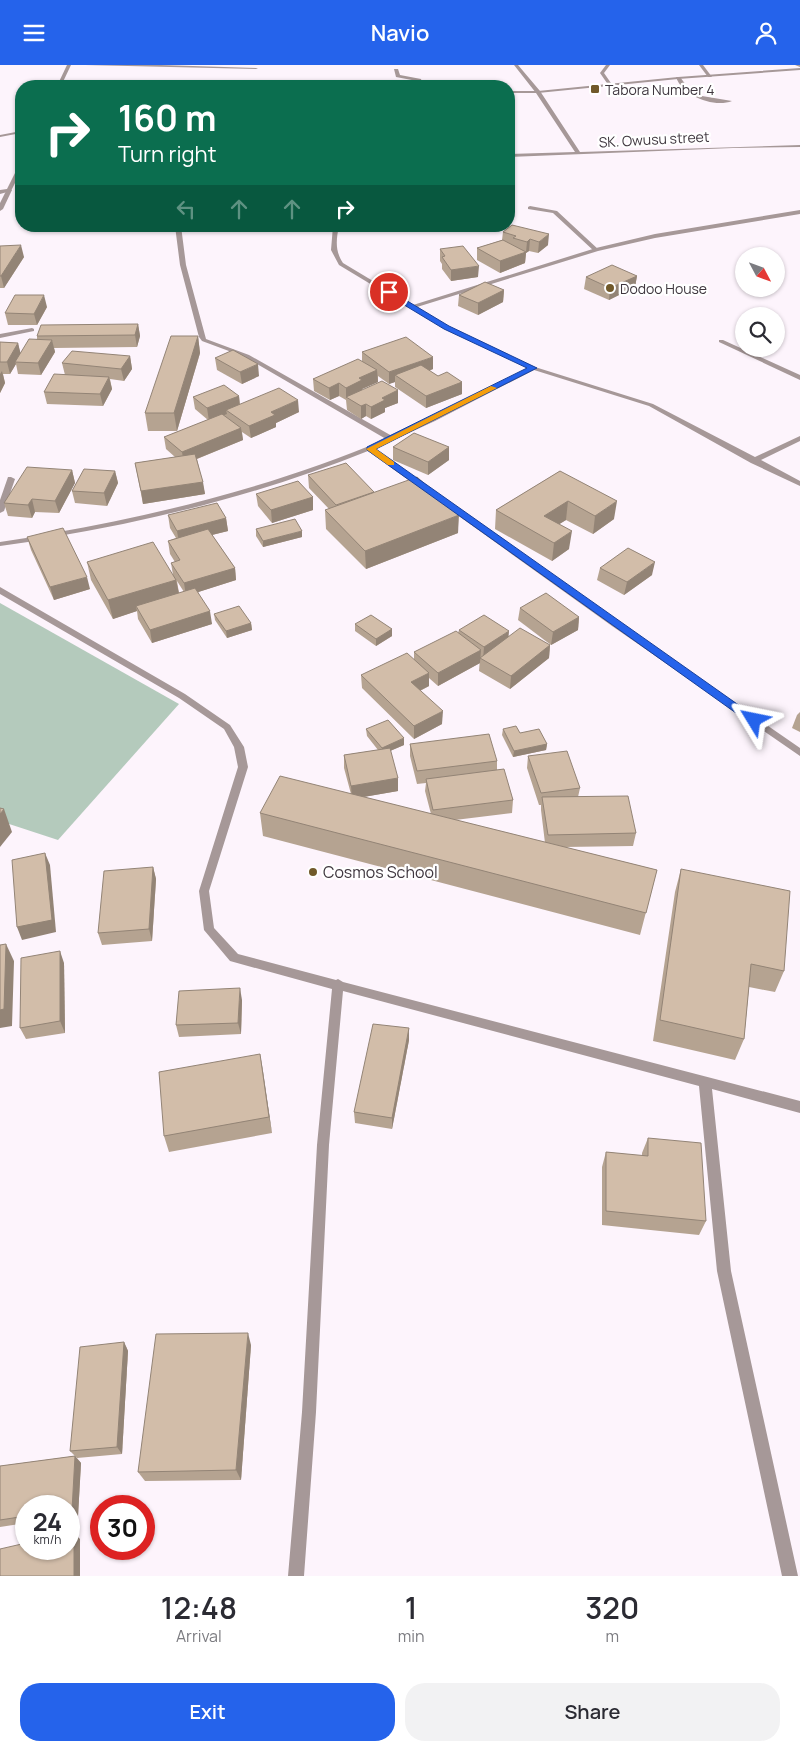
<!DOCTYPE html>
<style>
:root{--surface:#fff;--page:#f2f2f3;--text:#2b2b33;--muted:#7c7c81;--accent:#2563eb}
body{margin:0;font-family:Manrope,sans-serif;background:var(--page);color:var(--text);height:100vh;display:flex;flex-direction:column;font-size:19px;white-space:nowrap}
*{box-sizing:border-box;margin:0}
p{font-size:16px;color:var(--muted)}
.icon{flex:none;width:28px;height:28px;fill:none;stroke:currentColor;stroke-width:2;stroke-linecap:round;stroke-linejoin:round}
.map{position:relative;height:1511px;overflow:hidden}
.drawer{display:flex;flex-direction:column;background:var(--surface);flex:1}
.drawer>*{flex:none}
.hud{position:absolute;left:15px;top:15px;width:500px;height:152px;border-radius:20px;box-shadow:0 1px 4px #0004;background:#0b6e4f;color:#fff;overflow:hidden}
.needle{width:32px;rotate:131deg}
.buttons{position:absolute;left:735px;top:182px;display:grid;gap:10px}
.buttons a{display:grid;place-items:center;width:50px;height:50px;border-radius:50%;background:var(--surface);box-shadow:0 1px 4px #0004;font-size:25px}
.speed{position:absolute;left:15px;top:1430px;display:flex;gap:10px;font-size:25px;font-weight:700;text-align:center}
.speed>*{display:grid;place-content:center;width:65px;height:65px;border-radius:50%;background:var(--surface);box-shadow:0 1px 4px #0004;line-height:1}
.speed small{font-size:12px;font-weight:400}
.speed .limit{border:8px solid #d22;background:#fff;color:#111}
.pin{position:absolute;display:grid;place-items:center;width:42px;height:42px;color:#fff;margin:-21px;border:2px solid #fff;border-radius:50%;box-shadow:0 1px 5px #0007}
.me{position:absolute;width:55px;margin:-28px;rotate:305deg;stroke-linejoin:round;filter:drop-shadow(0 0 4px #0008)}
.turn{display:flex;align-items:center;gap:18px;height:105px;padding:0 20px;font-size:22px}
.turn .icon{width:65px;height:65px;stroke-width:2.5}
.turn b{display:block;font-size:35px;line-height:42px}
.lanes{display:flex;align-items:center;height:48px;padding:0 20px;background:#0003;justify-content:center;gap:25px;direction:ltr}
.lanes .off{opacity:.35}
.eta{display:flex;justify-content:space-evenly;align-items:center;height:85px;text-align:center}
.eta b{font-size:30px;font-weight:600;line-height:35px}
.primary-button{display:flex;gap:10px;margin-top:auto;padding:10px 20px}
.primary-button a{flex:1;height:58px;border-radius:20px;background:var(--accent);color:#fff;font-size:20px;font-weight:600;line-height:58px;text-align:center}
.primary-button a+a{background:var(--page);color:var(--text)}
header{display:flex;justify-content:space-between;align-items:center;height:65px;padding:0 20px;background:var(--accent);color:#fff;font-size:22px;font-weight:600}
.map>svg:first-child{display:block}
</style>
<header><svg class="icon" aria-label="menu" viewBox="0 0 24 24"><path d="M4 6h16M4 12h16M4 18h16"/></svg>Navio<svg class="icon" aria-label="person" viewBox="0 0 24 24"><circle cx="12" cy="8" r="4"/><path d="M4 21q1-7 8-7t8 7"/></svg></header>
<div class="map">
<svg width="800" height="1511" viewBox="0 0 800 1511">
<rect width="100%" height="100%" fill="#fdf4fc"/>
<!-- green -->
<path fill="#b4cabc" d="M0 538 179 639 58 775 0 756Z"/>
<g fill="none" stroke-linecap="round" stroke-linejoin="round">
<!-- service -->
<g fill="#a69898" fill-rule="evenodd">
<path d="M606 0H610L604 8 613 21H609L600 8Z"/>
<path d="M699 0H703L712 12H708Z"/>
<path d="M394 4H398L400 10 421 14 423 21H419L417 16 396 12Z"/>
<path d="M676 12H680L689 24 702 31 732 36C714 43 682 31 676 12Z"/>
<path d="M530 141 557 146 599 185 594 186 553 148 528 144V142Z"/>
<path d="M32 263 34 264V266L0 273V269Z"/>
<path d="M8 412H11L15 414 4 446 0 448V435Z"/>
</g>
<!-- minor -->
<g fill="#a69898" fill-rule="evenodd">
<path d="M85 0H161L258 3 256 4Z"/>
<path d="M514 0H518L540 26 580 87 800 80V82L733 83 509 92V89L575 87 536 28Z"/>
<path d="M795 0H800V2Z"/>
<path d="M21 66V68L0 72V70Z"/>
<path d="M7 124 12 125 3 144 0 146V138Z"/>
<path d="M800 145V149L655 173 598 186 417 242 449 262 535 302 653 339 755 392 800 371V376L761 395 800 416V421L751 398 649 341 534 305 435 356 374 384 618 557 800 683V691L612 561 368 386C266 427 161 454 53 472L49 470 53 468C168 448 279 419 386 374L245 292 202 276 199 272 180 200 175 161H181L186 200 206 274 249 290 392 371 528 303 445 264 339 200 331 185 333 161H339C336 175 335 186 343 198L413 240 596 183 655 169Z"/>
<path d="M719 275H723L800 310V315L719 277Z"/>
<path d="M39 471 43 473 42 475 0 481V477Z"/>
<path d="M0 522 185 629 230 660 244 682 248 702 209 826 214 863 238 889 336 915 338 914 343 917 800 1036V1048L712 1024 731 1206 798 1511H782L717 1206 699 1021 343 926 329 1080 316 1347 304 1511H288L302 1347 317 1080 332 924 230 896 204 865 199 826 238 702 234 682 224 664 179 633 0 529Z"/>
</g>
<!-- tertiary -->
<g fill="#a69898" fill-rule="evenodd">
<path d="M67 0H71L61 21H57Z"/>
<path d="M800 3V5L678 14 538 28H509V26H538L678 12Z"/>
<path d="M21 100V106L11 126 0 129V125L7 124 18 102Z"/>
</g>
</g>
<!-- wall -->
<g fill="#b5a391" fill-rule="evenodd">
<path d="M512 160 548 180 538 188 529 186 526 188 525 198 500 208 477 195V183L502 175 503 167Z"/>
<path d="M0 181 24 192 4 223H0Z"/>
<path d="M440 184 478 212 451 216 442 204V199L440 196Z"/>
<path d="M637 211 635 222 609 235 584 224 586 212Z"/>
<path d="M504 225 503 237 478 250 458 241 459 230Z"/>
<path d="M47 242 37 260H8L5 248Z"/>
<path d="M138 259 140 271 137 282 54 283 55 287 41 310 18 309 16 299 10 309H3L5 318 0 328V277L18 278 20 288 37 274V271Z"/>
<path d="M198 271 200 288 177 366H148L145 348Z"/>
<path d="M362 287 433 304 429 306 438 311 462 317V329L426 343 395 322V317L389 319 378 311V317L362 324V325H398V338L385 343V347L371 354 366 351 361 354 347 345 346 335 339 331 330 335 314 326 313 314 362 296Z"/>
<path d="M130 291 132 304 124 316 110 314 112 324 103 341 47 339 44 327 65 310 62 298Z"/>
<path d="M215 293 259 311 242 319 217 305Z"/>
<path d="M239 331 240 340 299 347 276 358V362L251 373 242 367 243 375 197 394 205 429 143 439 135 398 175 392 166 384 164 372 208 355 195 344 193 332Z"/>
<path d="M393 382H449V395L428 410 393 395Z"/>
<path d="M72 405 75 418 59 448 35 447 32 453 8 451 4 438Z"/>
<path d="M115 406 118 418 107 441 75 438 72 426Z"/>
<path d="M560 406 614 454 593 469 566 455 559 459 569 484 552 496 495 464 496 445Z"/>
<path d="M308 410 374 428 458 468 366 504 326 464 325 445 329 444 309 423Z"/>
<path d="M256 429 313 432V445L272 458 258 441Z"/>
<path d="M168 450 226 453 228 466 212 470 235 503 236 515 198 527 212 559 152 578 138 554 137 546 113 554 91 515 87 497 173 510 171 498 175 497 170 489 168 476 176 473 170 463ZM177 516 184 527 179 528Z"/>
<path d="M256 464 302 472 263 482 256 471Z"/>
<path d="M27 472 90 524 54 535 31 485Z"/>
<path d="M600 503 652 510 624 530 597 515Z"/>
<path d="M520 543 579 552 578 565 551 580 518 555Z"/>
<path d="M214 549 251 558 252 565 227 573 215 555Z"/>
<path d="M355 559 392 564V571L376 581 355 566Z"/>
<path d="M459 565 509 572 550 580 549 593 510 624 479 606 480 593V598L438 621 429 613V621L420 626 442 659 414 674 362 623 361 610 414 595V587L458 568Z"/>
<path d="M800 647V667L792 663 797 650Z"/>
<path d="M366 664 404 680 390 686 398 726 363 732 431 749 425 726 426 718 417 719 410 691V679L497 696V705L513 735 512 748 455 755 545 778 541 745V740H539L527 703 528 691 580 723 578 732 636 768 633 781 564 782 657 805 640 870 263 771 260 748 351 729 344 703V690L378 685 367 671Z"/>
<path d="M503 664 520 668 547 679 546 685 513 692 502 670Z"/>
<path d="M153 802 156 814 152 876 102 880 98 868Z"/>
<path d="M681 804 784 906 775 927 749 922 744 974 735 995 653 976 675 827Z"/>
<path d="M64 898 65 968 26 974 20 963Z"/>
<path d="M242 935 241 969 179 972 176 960Z"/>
<path d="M409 963V975L392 1064 355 1058 354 1047Z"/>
<path d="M260 989 272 1068 169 1087 164 1071Z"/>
<path d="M648 1073 706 1156 699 1170 602 1160V1102L606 1087 642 1091V1088Z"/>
<path d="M124 1277 128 1286 122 1389 77 1393 70 1386Z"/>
<path d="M251 1280 241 1415 145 1416 138 1407Z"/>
<path d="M75 1391 81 1398 78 1451 69 1452V1441H26V1458L0 1462V1401Z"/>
</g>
<!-- shaded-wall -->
<g fill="#938476">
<path d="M549 169 548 180 538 188 539 177Z"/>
<path d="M530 174 529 186 526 188 525 198 500 208V196L526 187 527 177Z"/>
<path d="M21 180 24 192 4 223 1 211Z"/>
<path d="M479 201 478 212 451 216V205Z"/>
<path d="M637 211 635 222 609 235 610 223Z"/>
<path d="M504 225 503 237 478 250V238Z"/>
<path d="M44 230 47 242 37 260 34 249Z"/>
<path d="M138 259 140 271 137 282 135 270Z"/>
<path d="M198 271 200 288 177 366 174 348Z"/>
<path d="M52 275 55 287 41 310 38 298Z"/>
<path d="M18 278 21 290 15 297 16 299 10 309 7 297Z"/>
<path d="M130 291 132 304 124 316 121 304Z"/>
<path d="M433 292V304L402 315 395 310V317L389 319V307Z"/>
<path d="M258 299 259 311 242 319 240 307Z"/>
<path d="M377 305 378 317 362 324V328L346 333V323L359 313Z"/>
<path d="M2 306 5 318 0 328V309Z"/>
<path d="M109 312 112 324 103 341 100 329Z"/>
<path d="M462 317V329L426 343V331Z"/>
<path d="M339 318V331L330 335 329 323Z"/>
<path d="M398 325V338L385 343V347L371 354V342L382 333Z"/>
<path d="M239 331 240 343 226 345 227 349 209 356 207 343Z"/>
<path d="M298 335 299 347 276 358V362L251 373 249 361 271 347Z"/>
<path d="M366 339V351L361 354V341Z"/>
<path d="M241 363 243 375 184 399 182 387Z"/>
<path d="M449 382V395L428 410V397Z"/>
<path d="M72 405 75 418 59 448 55 436Z"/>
<path d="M115 406 118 418 107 441 104 428Z"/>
<path d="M203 417 205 429 143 439 141 426Z"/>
<path d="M313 432V445L272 458 271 445Z"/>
<path d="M32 434 35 447 32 453 28 440Z"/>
<path d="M568 436 566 455 542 470 544 451Z"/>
<path d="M617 436 614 454 593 469 595 451Z"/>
<path d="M459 450 458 468 366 504 365 486Z"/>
<path d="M226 453 228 466 179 478 177 466Z"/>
<path d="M302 466V472L263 482V476Z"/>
<path d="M572 466 569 484 552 496 554 478Z"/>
<path d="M655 497 652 510 624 530 627 517Z"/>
<path d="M235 503 236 515 186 531 184 518Z"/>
<path d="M87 512 90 524 54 535 50 522Z"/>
<path d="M176 515 180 533 136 541 137 546 113 554 108 535Z"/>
<path d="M210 546 212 559 152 578 150 565Z"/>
<path d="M579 552 578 565 551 580 553 567Z"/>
<path d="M251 558 252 565 227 573 226 566Z"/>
<path d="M392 564V571L376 581V574Z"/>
<path d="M509 566 508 579 483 595 484 582Z"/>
<path d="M550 580 549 593 510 624 511 611Z"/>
<path d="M481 585 480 598 438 621V608Z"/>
<path d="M429 608V621L411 630V617Z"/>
<path d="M443 646 442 659 414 674V661Z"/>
<path d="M404 673V680L383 689 382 683Z"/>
<path d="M547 679 546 685 513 692 514 686Z"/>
<path d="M398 713V726L352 734 351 721Z"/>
<path d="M4 744 12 767 0 782V749Z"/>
<path d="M45 788 50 800 56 867 22 875 17 862Z"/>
<path d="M153 802 156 814 152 876 149 864Z"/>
<path d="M6 879 14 896 12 961 0 963V945Z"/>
<path d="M60 886 64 898 65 968 60 956Z"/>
<path d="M240 923 242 935 241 969 238 958Z"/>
<path d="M409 963V975L392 1064V1053Z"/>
<path d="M260 989 263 1006 272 1068 269 1052Z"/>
<path d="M248 1268 251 1280 241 1415 236 1405Z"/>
<path d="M124 1277 128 1286 122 1389 117 1382Z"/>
<path d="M75 1391 81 1398 78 1451 72 1445Z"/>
<path d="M74 1468 80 1474V1511H74Z"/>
</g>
<!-- building -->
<g fill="#d2bda9" stroke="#938476">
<path d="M512 160 549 169 539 177 530 174 527 177 513 173 516 171 503 167Z"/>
<path d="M503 175 526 187 500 196 477 183Z"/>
<path d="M21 180 1 211H0V181Z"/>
<path d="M463 181 479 201 451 205 442 192 445 191 440 184Z"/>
<path d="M612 200 637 211 610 223 586 212Z"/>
<path d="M485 217 504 225 478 238 459 230Z"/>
<path d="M15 230H44L34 249 5 248Z"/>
<path d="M138 259 135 270 37 271 41 260Z"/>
<path d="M171 271H198L174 348H145Z"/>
<path d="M406 272 433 292 389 307 362 287Z"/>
<path d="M29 274 52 275 38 298 15 297Z"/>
<path d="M0 277 18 278 7 297H0Z"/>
<path d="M233 285 258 299 240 307 215 293Z"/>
<path d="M72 286 130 291 121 304 62 298Z"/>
<path d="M358 294 377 305 359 313 362 315 346 323 339 318 329 323 313 314Z"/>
<path d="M421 300 438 311 447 307 462 317 426 331 395 310Z"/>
<path d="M54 309 109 312 100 329 44 327Z"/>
<path d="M382 316 398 325 382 333 385 335 371 342 366 339 361 341 346 332Z"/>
<path d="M224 320 239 331 207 343 193 332Z"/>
<path d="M279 323 298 335 271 347 275 350 249 361 226 345Z"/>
<path d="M222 349 241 363 182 387 164 372Z"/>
<path d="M414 368 449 382 428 397 393 382Z"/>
<path d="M195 389 203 417 141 426 135 398Z"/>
<path d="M346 398 374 427 336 440 308 410Z"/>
<path d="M27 402 72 405 55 436 32 434 28 440 4 438Z"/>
<path d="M84 404 115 406 104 428 72 426Z"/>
<path d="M560 406 617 436 595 451 568 436 544 451 572 466 554 478 496 445Z"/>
<path d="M417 412 459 450 365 486 325 445Z"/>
<path d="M298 416 313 432 271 445 256 429Z"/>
<path d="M217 438 226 453 177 466 168 450Z"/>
<path d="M295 454 302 466 263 476 256 464Z"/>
<path d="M63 463 87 512 50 522 27 472Z"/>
<path d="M208 464 235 503 184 518 171 498 180 495 168 476Z"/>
<path d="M153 477 176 515 108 535 87 497Z"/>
<path d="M628 483 655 497 627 517 600 503Z"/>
<path d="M195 523 210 546 150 565 136 541Z"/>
<path d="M546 528 579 552 553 567 520 543Z"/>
<path d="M239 541 251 558 226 566 214 549Z"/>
<path d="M371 550 392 564 376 574 355 559Z"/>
<path d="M484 550 509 566 484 582 459 565Z"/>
<path d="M520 563 550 580 511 611 480 593Z"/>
<path d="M456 566 481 585 438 608 414 587Z"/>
<path d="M407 588 429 608 411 617 443 646 414 661 361 610Z"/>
<path d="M388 655 404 673 382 683 366 664Z"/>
<path d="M516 661 520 668 539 664 547 679 514 686 503 664Z"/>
<path d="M489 669 497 696 417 706 410 679Z"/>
<path d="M390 683 398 713 351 721 344 690Z"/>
<path d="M567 686 580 723 541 728 528 691Z"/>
<path d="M504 704 513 735 433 745 426 714Z"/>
<path d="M280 711 657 805 646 848 260 748Z"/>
<path d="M628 731 636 768 548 770 542 732Z"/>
<path d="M0 743 4 744 0 749Z"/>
<path d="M45 788 52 855 17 862 12 795Z"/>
<path d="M153 802 149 864 98 868 104 806Z"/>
<path d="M681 804 790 826 784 906 751 899 744 974 660 955Z"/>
<path d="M6 879 4 944 0 945V880Z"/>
<path d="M60 886V956L20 963 21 893Z"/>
<path d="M240 923 238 958 176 960 179 926Z"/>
<path d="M373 959 409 963 392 1053 354 1047Z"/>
<path d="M260 989 269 1052 164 1071 159 1007Z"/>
<path d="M648 1073 701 1078 706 1156 606 1146V1087L648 1091Z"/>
<path d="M248 1268 236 1405 138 1407 156 1269Z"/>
<path d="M124 1277 117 1382 70 1386 80 1282Z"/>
<path d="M75 1391 72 1445H69V1441H26V1451L0 1455V1401Z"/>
<path d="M74 1468V1511H0V1484L26 1478V1484H69V1469Z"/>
</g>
<!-- route -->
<path fill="#2563eb" stroke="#184099" d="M389 225 449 261 537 303 376 384 757 653 759 655 757 658H750L367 385V382L527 303 444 264 386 229V226Z"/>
<!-- slow -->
<path fill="#f59e0b" d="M491 321 497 323 376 384 394 397V400H388L366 384Z"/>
<!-- markers -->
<g fill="#71592a" stroke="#fff" stroke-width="2">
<rect x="590" y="19" width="10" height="10" rx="2.5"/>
<circle cx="610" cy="223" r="5"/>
<circle cx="313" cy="807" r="5"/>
</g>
<g text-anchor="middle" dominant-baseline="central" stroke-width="4.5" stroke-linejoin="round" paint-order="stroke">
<!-- far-poi labels -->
<g font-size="14" fill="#3e363e" stroke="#fff" text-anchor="start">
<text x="605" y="24">Tabora Number 4</text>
<text x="620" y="223">Dodoo House</text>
</g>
<!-- far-street labels -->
<g font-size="14" fill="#3e363e" stroke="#fff">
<text transform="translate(654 74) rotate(-3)">SK. Owusu street</text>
</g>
<!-- poi labels -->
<g font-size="16" fill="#3e363e" stroke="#fff" text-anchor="start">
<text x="323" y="807">Cosmos School</text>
</g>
</g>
</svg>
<div class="buttons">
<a><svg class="needle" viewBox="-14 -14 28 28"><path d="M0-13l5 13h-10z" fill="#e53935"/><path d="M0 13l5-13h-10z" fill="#7c7c81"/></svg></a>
<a><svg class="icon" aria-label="search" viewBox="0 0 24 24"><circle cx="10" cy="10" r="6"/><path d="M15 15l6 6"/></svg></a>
</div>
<div class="speed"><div>24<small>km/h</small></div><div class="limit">30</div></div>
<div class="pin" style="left:389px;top:227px;background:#d93025"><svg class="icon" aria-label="arrive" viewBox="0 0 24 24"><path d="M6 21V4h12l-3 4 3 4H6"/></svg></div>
<svg class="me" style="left:754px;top:655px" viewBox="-20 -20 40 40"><path d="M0-17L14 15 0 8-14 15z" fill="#2563eb" stroke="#fff" stroke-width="4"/></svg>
<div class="hud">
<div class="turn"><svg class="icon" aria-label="right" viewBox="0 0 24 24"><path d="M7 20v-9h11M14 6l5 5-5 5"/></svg><div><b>160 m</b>Turn right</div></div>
<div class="lanes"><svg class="icon off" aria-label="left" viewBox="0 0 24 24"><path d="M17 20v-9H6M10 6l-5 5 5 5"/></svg><svg class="icon off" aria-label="ahead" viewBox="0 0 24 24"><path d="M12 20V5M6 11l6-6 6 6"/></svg><svg class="icon off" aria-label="ahead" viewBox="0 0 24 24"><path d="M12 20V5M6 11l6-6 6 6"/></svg><svg class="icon" aria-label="right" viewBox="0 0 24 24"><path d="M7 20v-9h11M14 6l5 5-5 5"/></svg></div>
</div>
</div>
<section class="drawer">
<div class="eta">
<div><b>12:48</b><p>Arrival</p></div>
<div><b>1</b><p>min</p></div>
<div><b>320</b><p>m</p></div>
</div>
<div class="primary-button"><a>Exit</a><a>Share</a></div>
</section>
